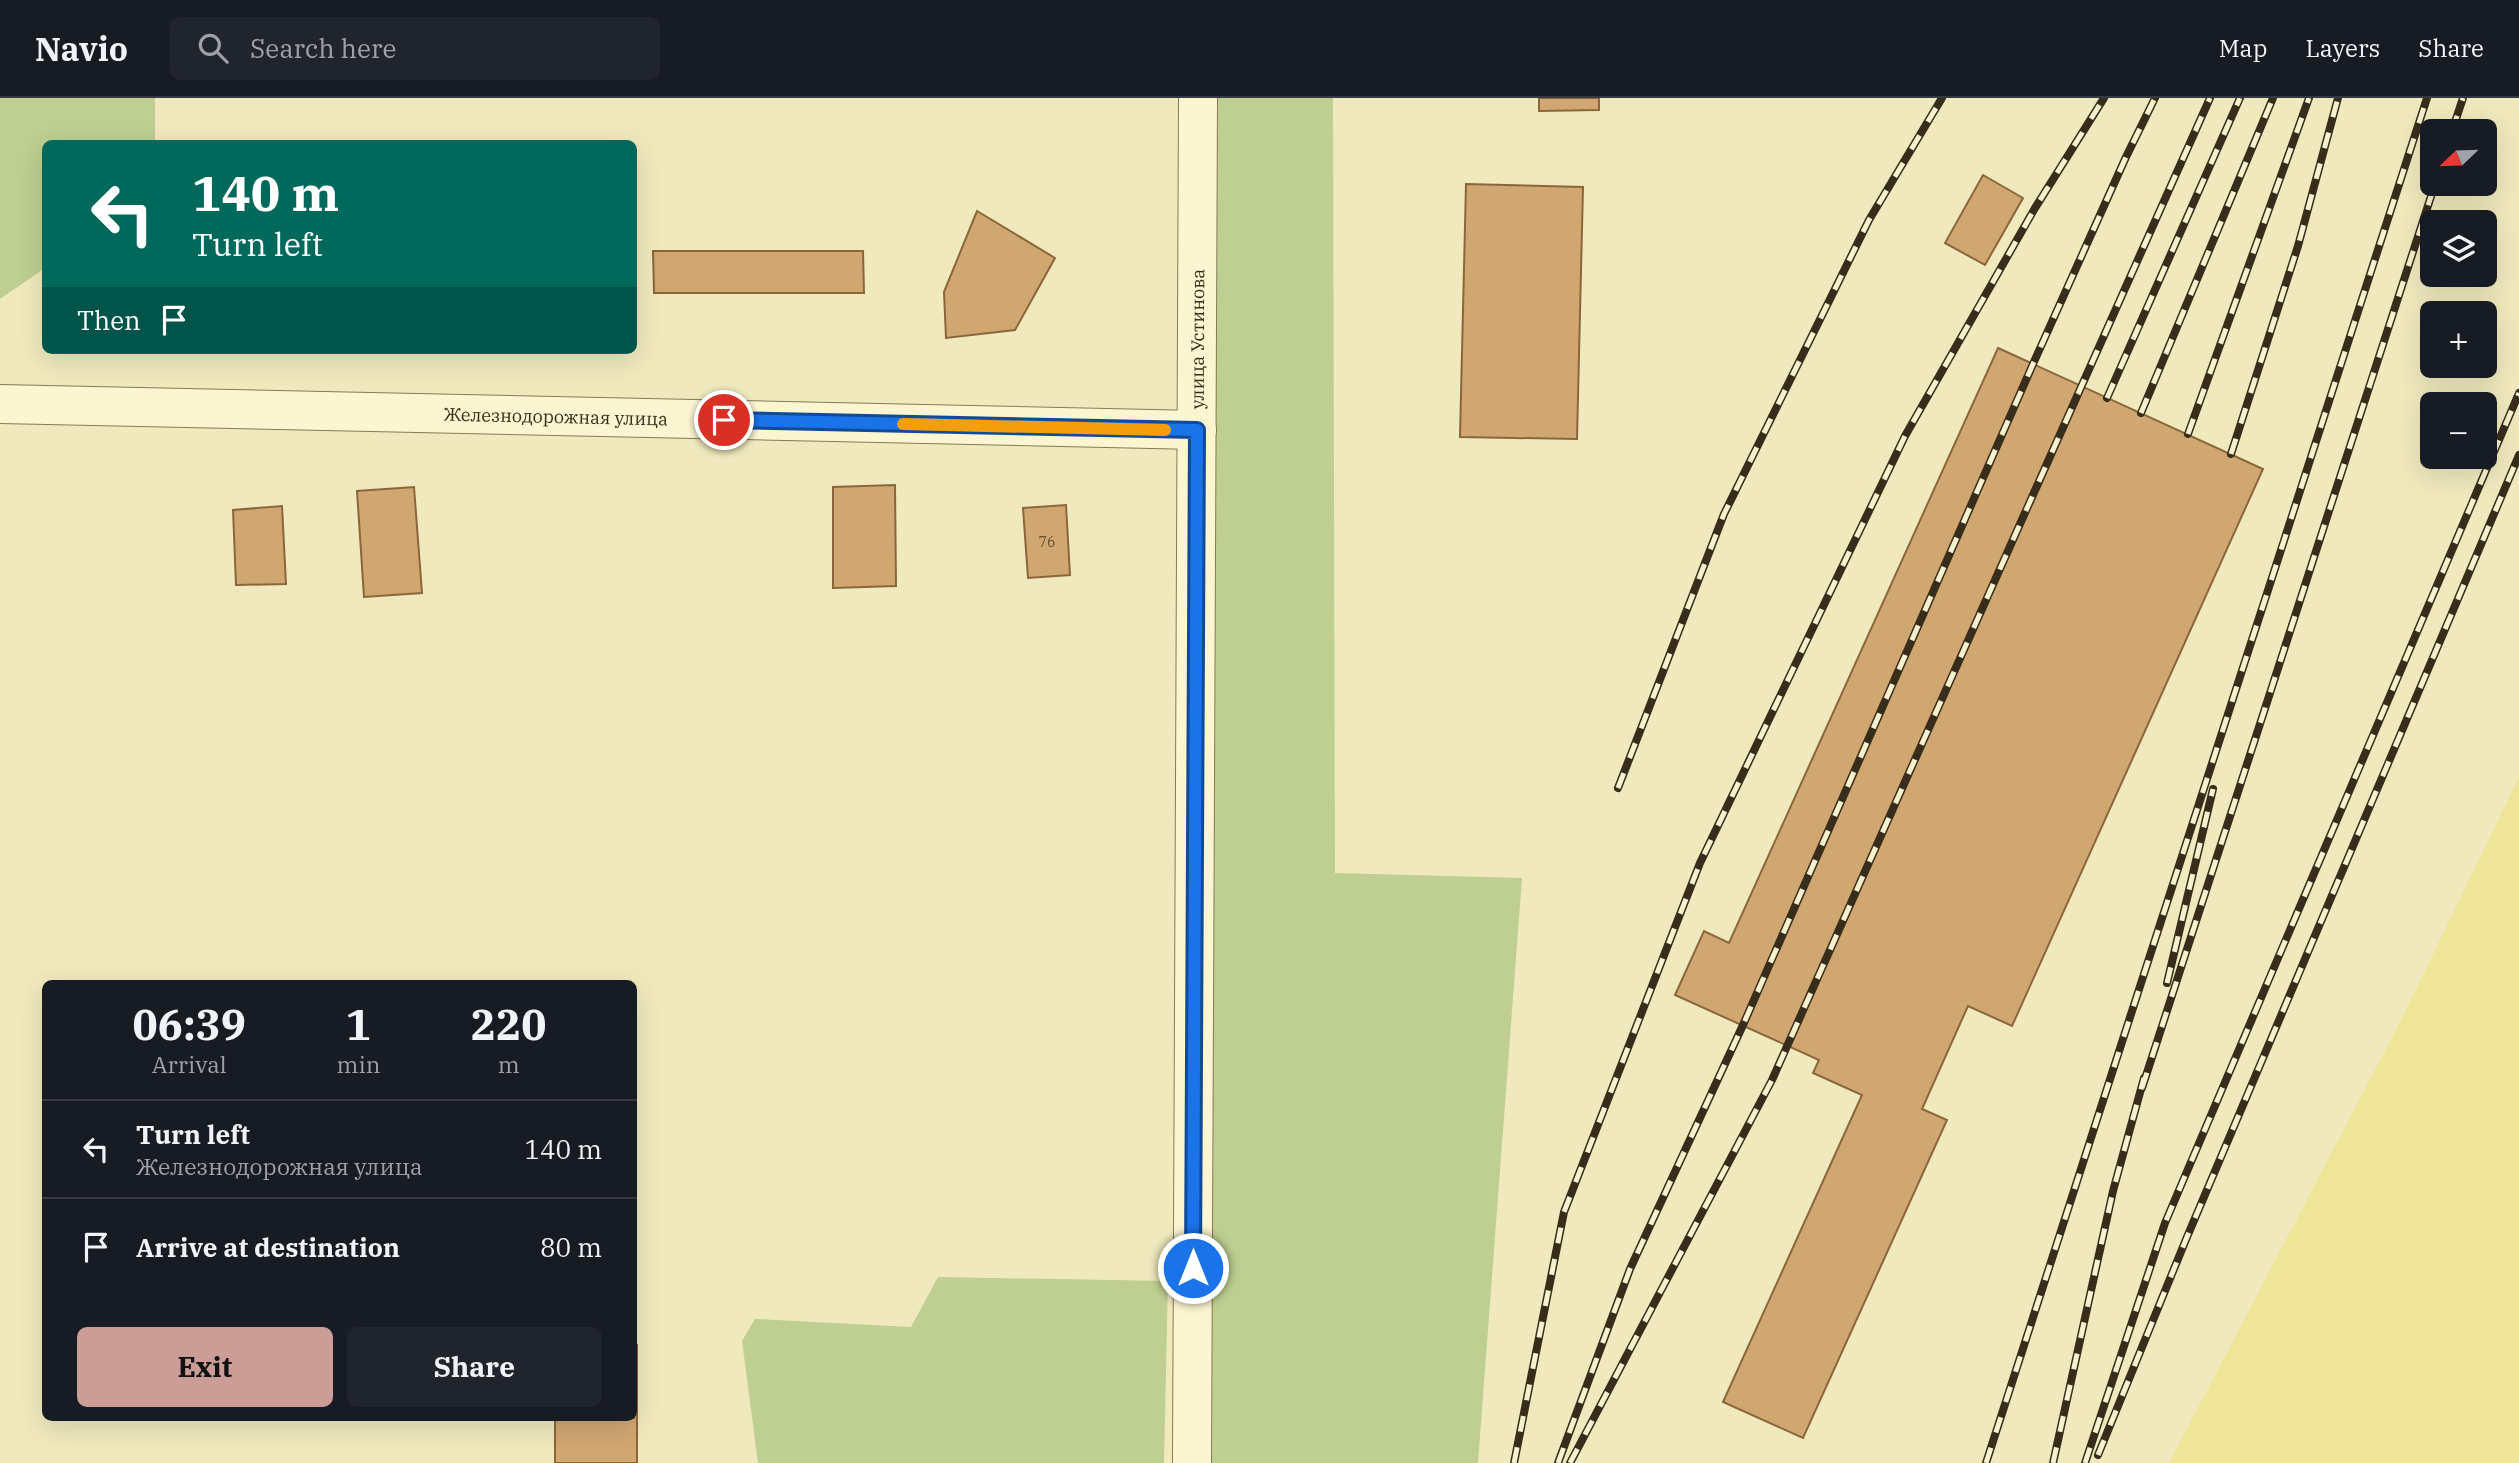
<!DOCTYPE html>
<meta charset="utf-8">
<style>
:root{--surface:#171b24;--page:#20242c;--text:#f1f3f6;--muted:#9ea1a6;--line:#363941;--accent:#cb9d97}
body{margin:0;font-family:"IBM Plex Serif",serif;background:var(--page);color:var(--text);height:100vh;display:flex;flex-direction:column;font-size:26px;white-space:nowrap}
*{box-sizing:border-box;margin:0}
p{font-size:23px;color:var(--muted)}
.icon{flex:none;width:38px;height:38px;fill:none;stroke:currentColor;stroke-width:2;stroke-linecap:round;stroke-linejoin:round}
.map{position:relative;flex:1;overflow:hidden}
.side{position:absolute;left:42px;top:882px;width:595px;height:441px;display:flex;flex-direction:column;background:var(--surface);border-radius:10px;box-shadow:0 7px 28px #0002}
.side>*{flex:none}
.hud{position:absolute;left:42px;top:42px;width:595px;height:214px;border-radius:10px;box-shadow:0 7px 28px #0002;background:#00695c;color:#fff;overflow:hidden}
.needle{width:46px;rotate:247deg}
.fabs{position:absolute;left:2420px;top:21px;display:grid;gap:14px}
.fabs a{display:grid;place-items:center;width:77px;height:77px;border-radius:10px;background:var(--surface);box-shadow:0 7px 28px #0002;font-size:35px}
.pin{position:absolute;display:grid;place-items:center;width:60px;height:60px;color:#fff;margin:-30px;border:4px solid #fff;border-radius:50%;box-shadow:0 2px 7px #0007}
.me{position:absolute;width:77px;margin:-38px;rotate:0deg;stroke-linejoin:round;filter:drop-shadow(0 0 5px #0008)}
.turn{display:flex;align-items:center;gap:24px;height:147px;padding:0 35px;font-size:32px}
.turn .icon{width:91px;height:91px;stroke-width:2.5}
.turn b{display:block;font-size:49px;line-height:60px}
.then{display:flex;align-items:center;height:66px;padding:0 35px;background:#0003;gap:14px;font-size:26px}
.eta{display:flex;justify-content:space-evenly;align-items:center;height:119px;text-align:center}
.eta b{font-size:42px;font-weight:700;line-height:49px}
.cta{display:flex;gap:14px;margin-top:auto;padding:14px 35px}
.cta a{flex:1;height:80px;border-radius:10px;background:var(--accent);color:#111;font-size:28px;font-weight:700;line-height:80px;text-align:center}
.cta a+a{background:var(--page);color:var(--text)}
ul{padding:0;list-style:none}
li{display:flex;align-items:center;gap:21px;height:98px;padding:0 35px;border-top:2px solid var(--line)}
li div{flex:1}
li b{display:block;font-size:26px}
li em{font-style:normal}
header{display:flex;align-items:center;gap:42px;box-sizing:border-box;height:98px;padding:0 35px;background:var(--surface);border-bottom:2px solid var(--line)}
header strong{font-size:33px}
nav{display:flex;gap:38px;margin-inline-start:auto;font-size:24px}
.search{width:490px;height:63px;background:var(--page);display:flex;align-items:center;gap:18px;box-sizing:border-box;padding:0 24px;border-radius:10px;color:var(--muted);font-size:26px}
.map>svg:first-child{display:block}
</style>
<header>
<strong>Navio</strong>
<div class="search"><svg class="icon" aria-label="search" viewBox="0 0 24 24"><circle cx="10" cy="10" r="6"/><path d="M15 15l6 6"/></svg>Search here</div>
<nav><a>Map</a><a>Layers</a><a>Share</a></nav>
</header>
<div class="map">
<svg width="2519" height="1365" viewBox="0 0 2519 1365">
<rect width="100%" height="100%" fill="#f0e9bd"/>
<!-- green -->
<g fill="#becf91">
<path d="M0 0H155V45L46 46 45 170 0 201Z"/>
<path d="M1198 0H1333L1335 775 1522 780 1478 1365H1192Z"/>
<path d="M938 1179 1168 1183 1164 1365H758L742 1243 755 1221 911 1229Z"/>
</g>
<!-- sand -->
<path fill="#efe598" d="M2519 679V1365H2169L2401 922Z"/>
<!-- building -->
<g fill="#d1a771" stroke="#8a663a" stroke-width="2">
<path d="M1539 0H1599V12L1539 13Z"/>
<path d="M1983 77 2023 100 1985 167 1945 145Z"/>
<path d="M1466 86 1583 89 1577 341 1460 339Z"/>
<path d="M977 113 1055 160 1015 232 946 240 944 194Z"/>
<path d="M653 153H863L864 195H654Z"/>
<path d="M1998 250 2263 371 2012 928 1968 908 1922 1011 1947 1022 1803 1340 1723 1304 1862 997 1813 975 1819 962 1675 897 1704 833 1729 845Z"/>
<path d="M895 387 896 488 833 490V389Z"/>
<path d="M414 389 422 495 364 499 357 393Z"/>
<path d="M1066 407 1070 477 1028 480 1023 410Z"/>
<path d="M282 408 286 486 236 487 233 412Z"/>
<path d="M634 1247H637V1365H555V1320H634Z"/>
</g>
<g fill="none" stroke-linecap="round" stroke-linejoin="round">
<defs>
<g id="minor">
<path id="s1" d="M0 306 1197 332"/>
</g>
<g id="tertiary">
<path id="s2" d="M1192 1365 1198 0"/>
</g>
</defs>
<!-- minor casing -->
<use href="#minor" stroke="#897955" stroke-width="40"/>
<!-- tertiary casing -->
<use href="#tertiary" stroke="#897955" stroke-width="40"/>
<!-- minor -->
<use href="#minor" stroke="#fbf5d1" stroke-width="38"/>
<!-- tertiary -->
<use href="#tertiary" stroke="#fbf5d1" stroke-width="38"/>
<defs>
<g id="rail">
<path d="M2452 33 2463 0"/>
<path d="M2107 300 2240 0"/>
<path d="M2141 315 2273 0"/>
<path d="M2188 336 2309 0"/>
<path d="M2231 356 2298 148 2338 0"/>
<path d="M1618 690 1724 416 1869 122 1942 0"/>
<path d="M2167 885 2213 691"/>
<path d="M2142 990 2435 86"/>
<path d="M2098 1357 2187 1139 2519 357"/>
<path d="M1514 1365 1564 1114 1700 765 1905 338 2035 110 2104 0"/>
<path d="M1558 1365 1630 1171 1743 927 2033 266 2126 59 2155 0"/>
<path d="M1570 1365 1772 982 2210 0"/>
<path d="M1986 1365 2427 0"/>
<path d="M2053 1365 2113 1093 2144 980"/>
<path d="M2085 1365 2165 1125 2519 295"/>
</g>
</defs>
<!-- rail casing -->
<use href="#rail" stroke="#382d1b" stroke-width="8"/>
<!-- rail -->
<use href="#rail" stroke="#f7f2cd" stroke-width="5" stroke-dasharray="16" stroke-linecap="butt"/>
</g>
<g fill="none" stroke-linecap="round" stroke-linejoin="round">
<defs>
<path id="route" d="M724 322 1197 332 1193 1170"/>
</defs>
<!-- route casing -->
<use href="#route" stroke="#114b97" stroke-width="18"/>
<!-- route -->
<use href="#route" stroke="#1a73e8" stroke-width="12"/>
<!-- slow -->
<path stroke="#f59e0b" stroke-width="12" d="M903 326 1165 332"/>
</g>
<g text-anchor="middle" dominant-baseline="central" stroke-width="6" stroke-linejoin="round" paint-order="stroke">
<!-- number labels -->
<g font-size="14" fill="#5e4c30">
<text x="1047" y="444">76</text>
</g>
<!-- street labels -->
<g font-size="18" fill="#382d1b" stroke="#f7f2cd">
<text stroke="none"><textPath href="#s2" startOffset="1124">улица Устинова</textPath></text>
<text stroke="none"><textPath href="#s1" startOffset="556">Железнодорожная улица</textPath></text>
</g>
</g>
</svg>
<div class="fabs">
<a><svg class="needle" viewBox="-14 -14 28 28"><path d="M0-13l5 13h-10z" fill="#e53935"/><path d="M0 13l5-13h-10z" fill="#9ea1a6"/></svg></a>
<a><svg class="icon" aria-label="layers" viewBox="0 0 24 24"><path d="M12 4l9 5-9 5-9-5zM3 14l9 5 9-5"/></svg></a>
<a>+</a>
<a>−</a>
</div>
<div class="pin" style="left:724px;top:322px;background:#d93025"><svg class="icon" aria-label="arrive" viewBox="0 0 24 24"><path d="M6 21V4h12l-3 4 3 4H6"/></svg></div>
<svg class="me" style="left:1193px;top:1170px" viewBox="-20 -20 40 40"><circle r="17" fill="#1a73e8" stroke="#fff" stroke-width="3"/><path d="M0-11L8 9 0 5-8 9z" fill="#fff"/></svg>
<div class="hud">
<div class="turn"><svg class="icon" aria-label="left" viewBox="0 0 24 24"><path d="M17 20v-9H6M10 6l-5 5 5 5"/></svg><div><b>140 m</b>Turn left</div></div>
<div class="then">Then<svg class="icon" aria-label="arrive" viewBox="0 0 24 24"><path d="M6 21V4h12l-3 4 3 4H6"/></svg></div>
</div>
<section class="side">
<div class="eta">
<div><b>06:39</b><p>Arrival</p></div>
<div><b>1</b><p>min</p></div>
<div><b>220</b><p>m</p></div>
</div>
<ul>
<li><svg class="icon" aria-label="left" viewBox="0 0 24 24"><path d="M17 20v-9H6M10 6l-5 5 5 5"/></svg><div><b>Turn left</b><p>Железнодорожная улица</p></div><em>140 m</em></li>
<li><svg class="icon" aria-label="arrive" viewBox="0 0 24 24"><path d="M6 21V4h12l-3 4 3 4H6"/></svg><div><b>Arrive at destination</b></div><em>80 m</em></li>
</ul>
<div class="cta"><a>Exit</a><a>Share</a></div>
</section>
</div>
